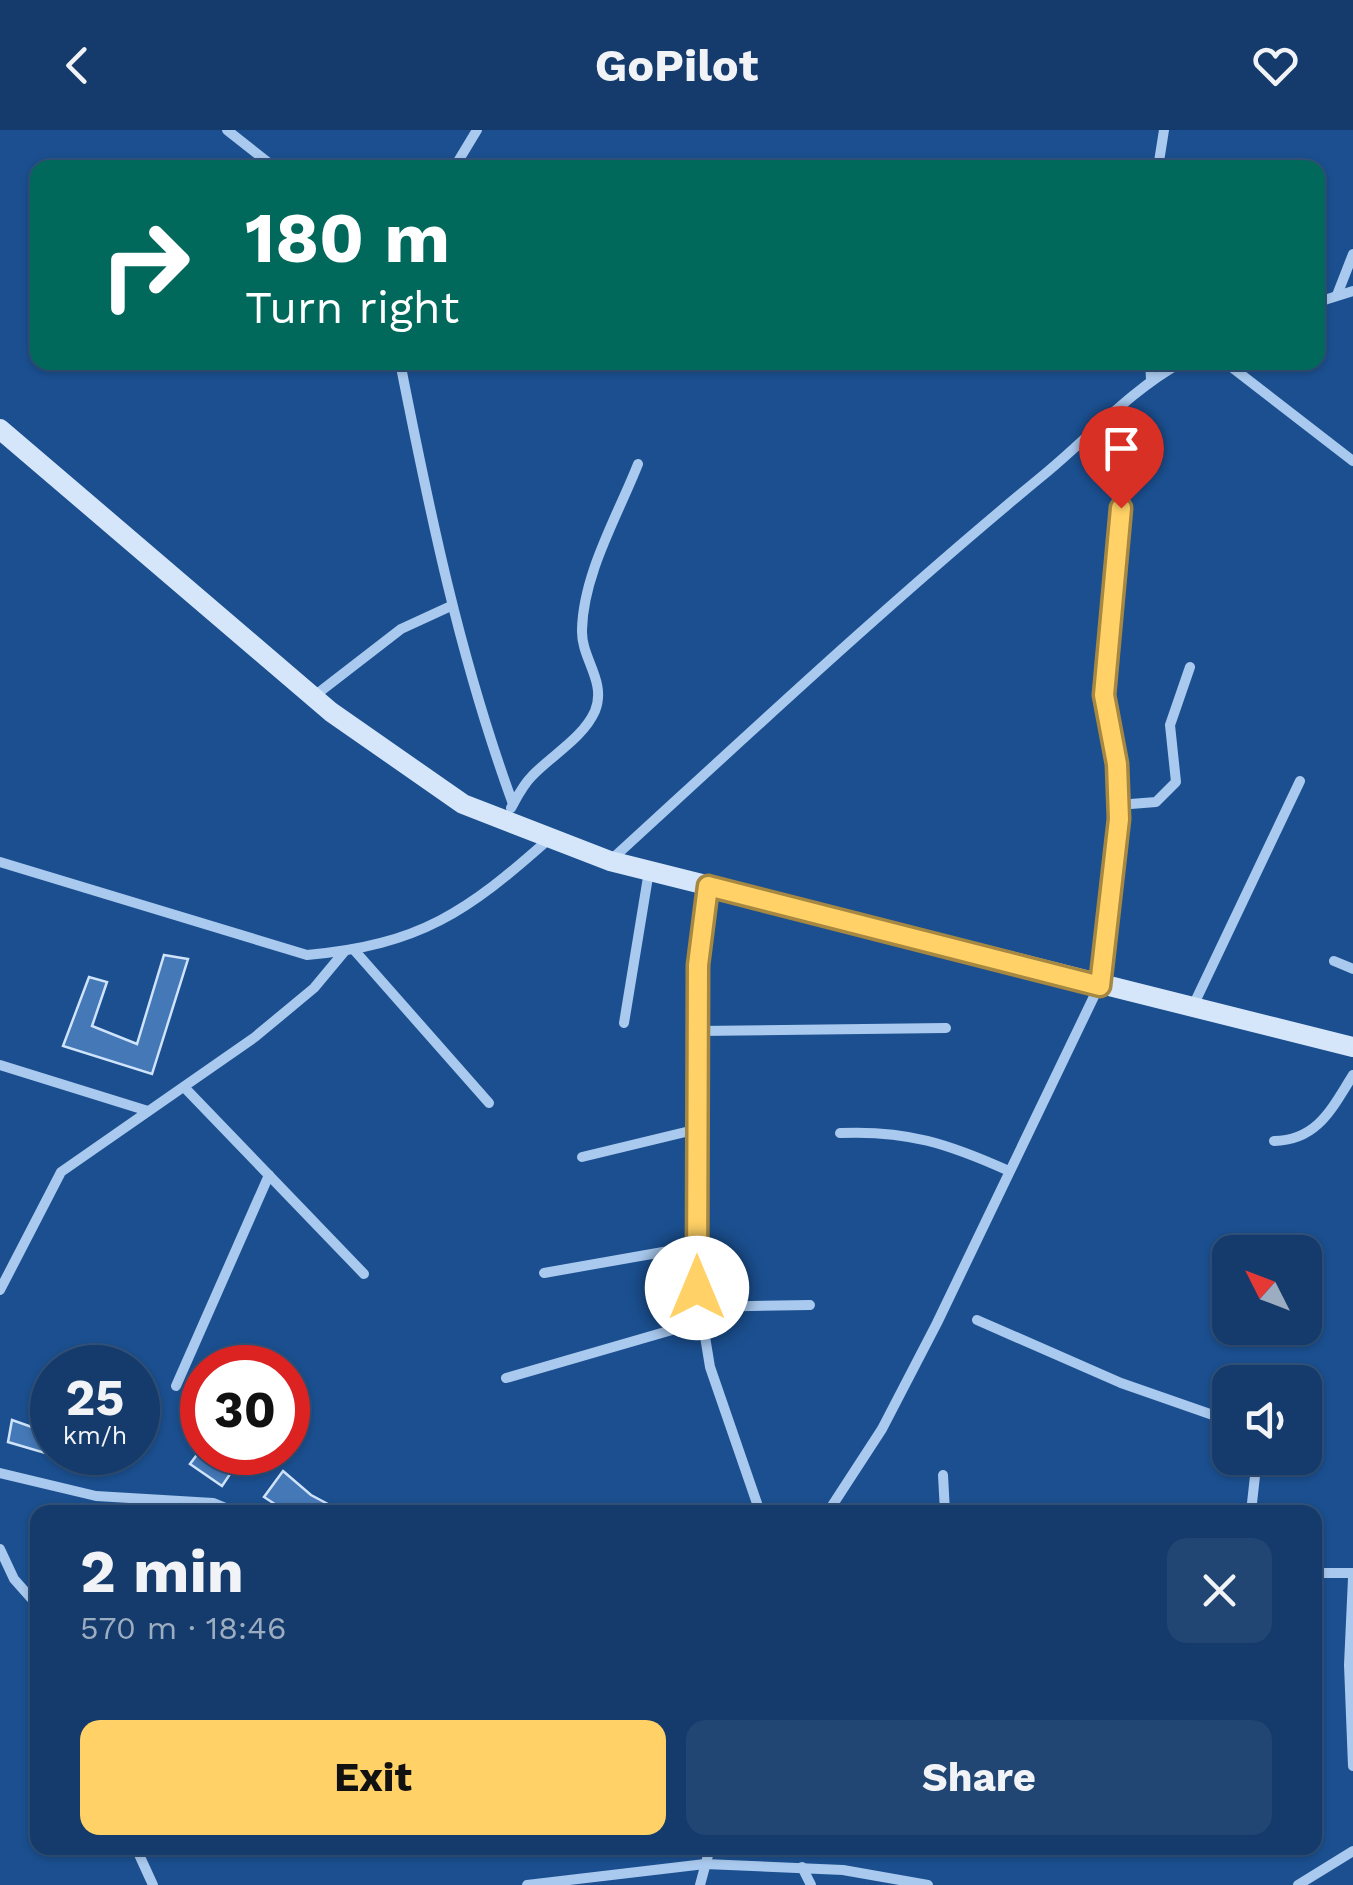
<!DOCTYPE html>
<meta charset="utf-8">
<style>
:root{--surface:#143b6b;--page:#214673;--text:#f1f3f6;--muted:#9dadc1;--line:#33557e;--accent:#ffd166}
body{margin:0;font-family:"Work Sans",sans-serif;background:var(--page);color:var(--text);height:100vh;display:flex;flex-direction:column;font-size:38px;white-space:nowrap}
*{box-sizing:border-box;margin:0}
p{font-size:32px;color:var(--muted)}
.icon{flex:none;width:55px;height:55px;fill:none;stroke:currentColor;stroke-width:2;stroke-linecap:round;stroke-linejoin:round}
.map{position:relative;flex:1;overflow:hidden}
.panel{position:absolute;left:30px;top:1375px;width:1292px;height:350px;display:flex;flex-direction:column;background:var(--surface);border-radius:20px;box-shadow:0 2px 8px #0004,0 0 0 2px var(--line)}
.panel>*{flex:none}
.top-card{position:absolute;left:30px;top:30px;width:1295px;height:210px;border-radius:20px;box-shadow:0 2px 8px #0004,0 0 0 2px var(--line);background:#00695c;color:#fff;overflow:hidden}
.needle{width:65px;rotate:312deg}
.controls{position:absolute;left:1212px;top:1105px;display:grid;gap:20px}
.controls a{display:grid;place-items:center;width:110px;height:110px;border-radius:20px;background:var(--surface);box-shadow:0 2px 8px #0004,0 0 0 2px var(--line);font-size:50px}
.speed{position:absolute;left:30px;top:1215px;display:flex;gap:20px;font-size:50px;font-weight:700;text-align:center}
.speed>*{display:grid;place-content:center;width:130px;height:130px;border-radius:50%;background:var(--surface);box-shadow:0 2px 8px #0004,0 0 0 2px var(--line);line-height:1}
.speed small{font-size:25px;font-weight:400}
.speed .limit{border:15px solid #d22;background:#fff;color:#111}
.pin{position:absolute;display:grid;place-items:center;width:85px;height:85px;color:#fff;margin:-102px -42px;border-radius:50% 50% 50% 0;rotate:-45deg;box-shadow:0 0 10px #0007}
.pin .icon{rotate:45deg}
.me{position:absolute;width:110px;margin:-55px;rotate:0deg;stroke-linejoin:round;filter:drop-shadow(0 0 8px #0008)}
.turn{display:flex;align-items:center;gap:35px;height:210px;padding:0 50px;font-size:45px}
.turn .icon{width:130px;height:130px;stroke-width:2.5}
.turn b{display:block;font-size:70px;line-height:85px}
.round{display:grid;place-items:center;flex:none;width:105px;height:105px;border-radius:20px;background:var(--page)}
.head{display:flex;align-items:center;justify-content:space-between;height:170px;padding:0 50px}
h1{font-size:60px;font-weight:700;line-height:75px}
.cta{display:flex;gap:20px;margin-top:auto;padding:20px 50px}
.cta a{flex:1;height:115px;border-radius:20px;background:var(--accent);color:#111;font-size:40px;font-weight:700;line-height:115px;text-align:center}
.cta a+a{background:var(--page);color:var(--text)}
header{display:flex;justify-content:space-between;align-items:center;height:130px;padding:0 50px;background:var(--surface);font-size:45px;font-weight:700}
.map>svg:first-child{display:block}
</style>
<header><svg class="icon" aria-label="back" viewBox="0 0 24 24"><path d="M15 5l-7 7 7 7"/></svg>GoPilot<svg class="icon" aria-label="heart" viewBox="0 0 24 24"><path d="M12 20l-8-8c-3-5 5-10 8-4 3-6 11-1 8 4z"/></svg></header>
<div class="map">
<svg width="1353" height="1755" viewBox="0 0 1353 1755">
<rect width="100%" height="100%" fill="#1b4f8f"/>
<!-- building -->
<g fill="#4478b7" stroke="#cfe3fa" stroke-width="2.5">
<path d="M164 825 188 829 152 944 63 916 89 847 107 852 92 896 137 914Z"/>
<path d="M12 1290 49 1303 45 1323 8 1312Z"/>
<path d="M199 1322H245L222 1356 190 1334Z"/>
<path d="M283 1341 311 1365 343 1382H287L264 1367Z"/>
</g>
<g fill="none" stroke-linecap="round" stroke-linejoin="round">
<!-- street -->
<g stroke="#a9c9ee" stroke-width="10">
<path d="M227 0 275 38"/>
<path d="M454 38 477 0"/>
<path d="M1158 38 1164 0"/>
<path d="M1337 165 1353 124"/>
<path d="M1318 172 1353 161"/>
<path d="M400 232C430 384 460 529 513 674"/>
<path d="M1150 232 1151 249"/>
<path d="M1225 232 1353 331"/>
<path d="M313 567 401 499 451 476"/>
<path d="M1118 675 1156 672 1176 652 1170 595 1190 537"/>
<path d="M511 678C517 667 523 655 532 646 552 625 583 608 595 581 607 551 581 529 582 500 583 444 618 385 638 334"/>
<path d="M611 730C753 600 893 469 1041 347 1088 309 1130 260 1182 232"/>
<path d="M0 732 307 825C420 815 467 782 549 709"/>
<path d="M708 756 698 835 697 1158 710 1237 760 1382"/>
<path d="M355 821 489 973"/>
<path d="M1334 831 1353 839"/>
<path d="M1193 876 1300 651"/>
<path d="M624 893 649 741"/>
<path d="M698 901 946 898"/>
<path d="M0 935 148 981"/>
<path d="M184 957 364 1144"/>
<path d="M840 1003C907 1000 949 1014 1009 1041"/>
<path d="M1274 1011C1318 1010 1332 978 1353 945"/>
<path d="M582 1027 698 999"/>
<path d="M544 1143 697 1116"/>
<path d="M0 1160 61 1042 255 907 314 858 344 822"/>
<path d="M700 1177 810 1175"/>
<path d="M977 1190 1121 1253 1230 1291"/>
<path d="M506 1248 703 1191"/>
<path d="M176 1256 269 1045"/>
<path d="M0 1343 96 1366 213 1373 235 1382"/>
<path d="M943 1345 945 1382"/>
<path d="M828 1382 882 1299 937 1193 1099 856 1119 689 1117 634 1105 565 1121 378 1110 321 1099 300"/>
<path d="M1251 1382 1257 1328"/>
<path d="M0 1419 14 1449 38 1476"/>
<path d="M1315 1443H1353"/>
<path d="M1353 1448 1349 1535 1353 1636"/>
<path d="M136 1718 153 1755"/>
<path d="M802 1737 811 1755"/>
<path d="M527 1755 705 1734 843 1740 928 1755"/>
<path d="M700 1755 710 1718"/>
<path d="M1298 1755 1353 1721"/>
</g>
<!-- secondary -->
<path stroke="#d6e6fa" stroke-width="20" d="M0 299 331 582 463 674 610 731 1353 917"/>
</g>
<g fill="none" stroke-linecap="round" stroke-linejoin="round">
<defs>
<path id="route" d="M697 1158 698 835 708 756 1100 856 1119 689 1117 634 1104 565 1121 378"/>
</defs>
<!-- route casing -->
<use href="#route" stroke="#a68842" stroke-width="25"/>
<!-- route -->
<use href="#route" stroke="#ffd166" stroke-width="18"/>
</g>
</svg>
<div class="controls">
<a><svg class="needle" viewBox="-14 -14 28 28"><path d="M0-13l5 13h-10z" fill="#e53935"/><path d="M0 13l5-13h-10z" fill="#9dadc1"/></svg></a>
<a><svg class="icon" aria-label="sound" viewBox="0 0 24 24"><path d="M4 9h4l5-4v14l-5-4H4zM17 9q2 3 0 6"/></svg></a>
</div>
<div class="speed"><div>25<small>km/h</small></div><div class="limit">30</div></div>
<div class="pin" style="left:1121px;top:378px;background:#d93025"><svg class="icon" aria-label="arrive" viewBox="0 0 24 24"><path d="M6 21V4h12l-3 4 3 4H6"/></svg></div>
<svg class="me" style="left:697px;top:1158px" viewBox="-20 -20 40 40"><circle r="19" fill="#fff"/><path d="M0-13L10 11 0 6-10 11z" fill="#ffd166"/></svg>
<div class="top-card">
<div class="turn"><svg class="icon" aria-label="right" viewBox="0 0 24 24"><path d="M7 20v-9h11M14 6l5 5-5 5"/></svg><div><b>180 m</b>Turn right</div></div>
</div>
<section class="panel">
<div class="head"><div><h1>2 min</h1><p>570 m · 18:46</p></div><a class="round"><svg class="icon" aria-label="close" viewBox="0 0 24 24"><path d="M6 6l12 12M18 6L6 18"/></svg></a></div>
<div class="cta"><a>Exit</a><a>Share</a></div>
</section>
</div>
